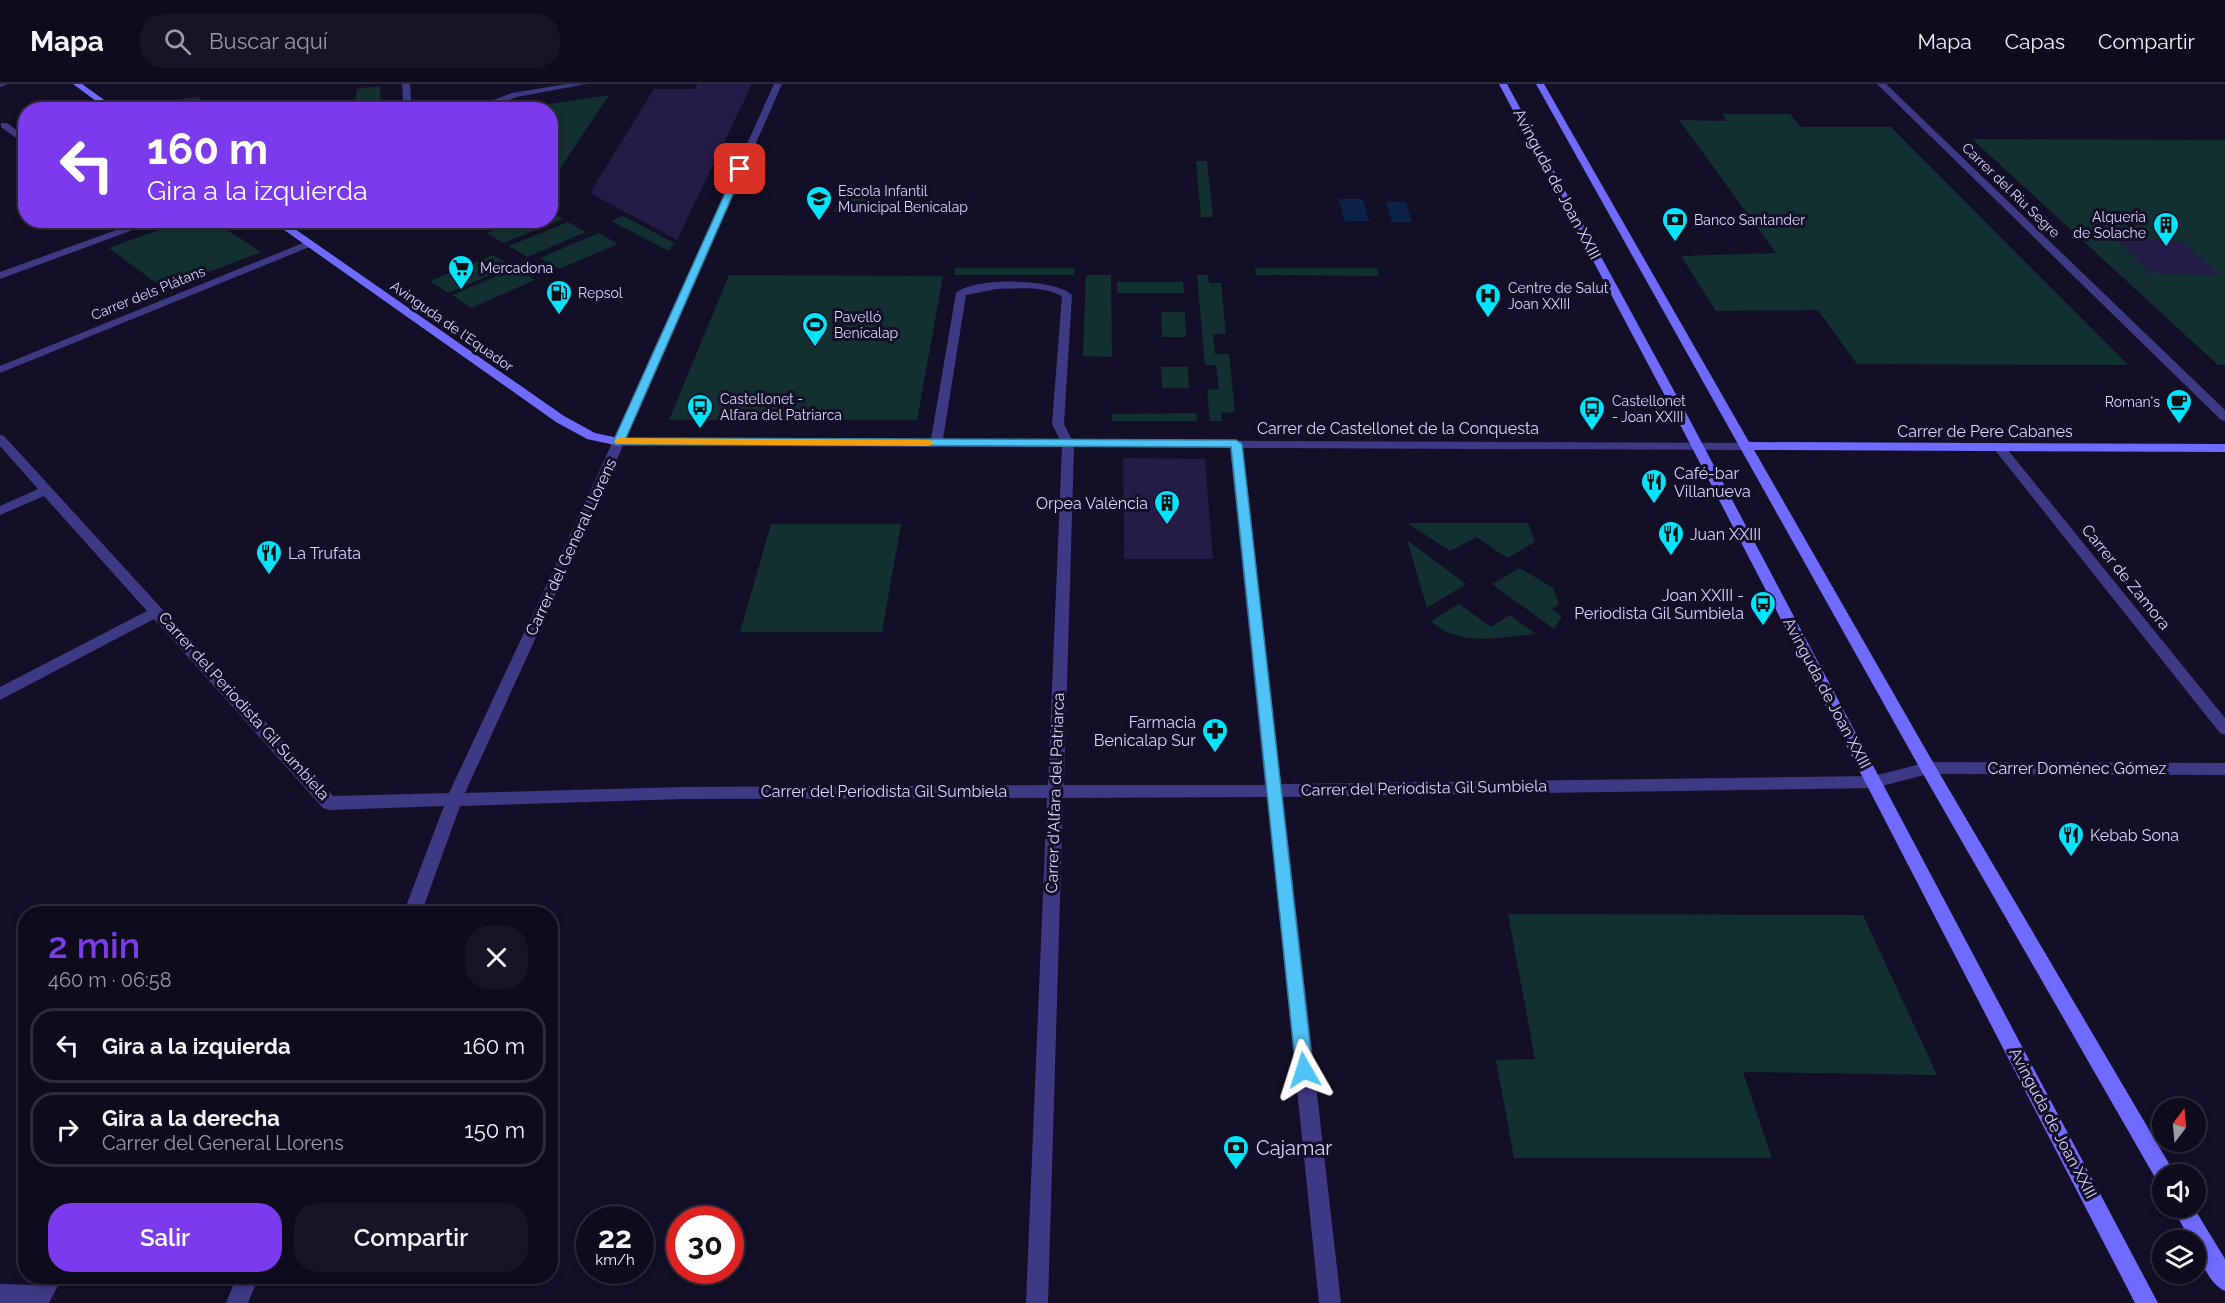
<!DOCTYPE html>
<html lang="es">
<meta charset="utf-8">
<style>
:root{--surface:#0e0b1c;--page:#171425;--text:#f1f3f6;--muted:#9b9ba3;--line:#2e2b3b;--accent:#7c3aed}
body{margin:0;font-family:Raleway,sans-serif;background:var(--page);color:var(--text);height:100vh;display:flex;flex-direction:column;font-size:22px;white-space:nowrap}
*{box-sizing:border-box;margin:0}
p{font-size:20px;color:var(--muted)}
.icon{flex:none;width:33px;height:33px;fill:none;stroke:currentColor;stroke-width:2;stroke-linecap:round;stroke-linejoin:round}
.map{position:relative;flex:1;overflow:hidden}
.drawer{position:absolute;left:18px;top:822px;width:540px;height:378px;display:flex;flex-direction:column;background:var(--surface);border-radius:24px;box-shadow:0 3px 9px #0003,0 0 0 2px var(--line)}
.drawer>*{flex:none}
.top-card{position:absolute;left:18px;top:18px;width:540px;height:126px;border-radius:24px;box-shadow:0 3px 9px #0003,0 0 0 2px var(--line);background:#7c3aed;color:#fff;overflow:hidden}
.needle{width:39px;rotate:16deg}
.buttons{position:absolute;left:2152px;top:1014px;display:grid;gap:12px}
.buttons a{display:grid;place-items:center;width:54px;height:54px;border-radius:50%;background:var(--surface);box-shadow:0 3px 9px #0003,0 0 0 2px var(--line);font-size:30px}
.speed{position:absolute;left:576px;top:1122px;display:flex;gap:12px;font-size:30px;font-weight:700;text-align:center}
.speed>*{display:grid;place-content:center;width:78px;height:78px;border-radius:50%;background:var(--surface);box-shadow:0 3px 9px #0003,0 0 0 2px var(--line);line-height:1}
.speed small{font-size:15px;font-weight:400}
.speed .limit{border:9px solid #d22;background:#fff;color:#111}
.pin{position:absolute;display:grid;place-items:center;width:51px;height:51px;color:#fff;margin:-26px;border-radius:12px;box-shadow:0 3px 9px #0006}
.me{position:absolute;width:66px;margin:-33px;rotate:354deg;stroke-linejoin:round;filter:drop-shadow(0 0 4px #0008)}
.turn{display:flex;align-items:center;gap:21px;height:126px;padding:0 30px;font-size:27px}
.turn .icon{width:78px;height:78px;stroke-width:2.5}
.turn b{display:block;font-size:42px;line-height:51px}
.round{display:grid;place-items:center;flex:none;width:63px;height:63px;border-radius:24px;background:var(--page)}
.summary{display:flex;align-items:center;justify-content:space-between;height:102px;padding:0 30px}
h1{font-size:36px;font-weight:600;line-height:45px;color:var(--accent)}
.action{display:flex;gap:12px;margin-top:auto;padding:12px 30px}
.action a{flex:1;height:69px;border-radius:24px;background:var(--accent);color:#fff;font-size:24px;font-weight:600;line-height:69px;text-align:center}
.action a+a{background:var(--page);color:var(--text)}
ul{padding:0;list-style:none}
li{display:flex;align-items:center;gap:18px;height:75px;margin:0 12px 9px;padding:0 18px;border:3px solid var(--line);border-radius:24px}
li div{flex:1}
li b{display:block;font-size:22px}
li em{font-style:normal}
header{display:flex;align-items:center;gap:36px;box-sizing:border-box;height:84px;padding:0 30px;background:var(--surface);border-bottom:2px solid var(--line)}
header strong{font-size:28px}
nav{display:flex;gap:33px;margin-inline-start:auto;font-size:21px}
.search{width:420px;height:54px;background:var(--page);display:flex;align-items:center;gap:15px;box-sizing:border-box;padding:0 21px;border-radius:24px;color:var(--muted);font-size:22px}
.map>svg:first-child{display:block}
</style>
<header>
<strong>Mapa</strong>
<div class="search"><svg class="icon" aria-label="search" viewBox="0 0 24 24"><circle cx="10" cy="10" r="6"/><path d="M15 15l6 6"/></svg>Buscar aquí</div>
<nav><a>Mapa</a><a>Capas</a><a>Compartir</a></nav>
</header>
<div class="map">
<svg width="2225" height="1219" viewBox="0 0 2225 1219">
<rect width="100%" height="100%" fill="#130f26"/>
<!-- green -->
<g fill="#12302f">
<path d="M380 2 381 22 370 25H339L354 22 357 5Z"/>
<path d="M609 11 551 98 550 26 517 25Z"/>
<path d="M196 13 204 17 205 25H166L157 19Z"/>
<path d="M1723 30H1790L1801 43H1891L2128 281 1857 280 1818 226 1716 227 1681 172 1776 169 1679 36 1726 37Z"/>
<path d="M1972 55 2225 56V281H2218Z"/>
<path d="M1196 77H1207L1213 133H1201Z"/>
<path d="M839 114 873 115 868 129 834 128Z"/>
<path d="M551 128 563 135 504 159 486 149 516 137 550 136Z"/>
<path d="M623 132 674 159 669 167 611 137Z"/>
<path d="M214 137 261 168 164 205 109 164 184 137Z"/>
<path d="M568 138 586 148 527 173 509 162Z"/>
<path d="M599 149 618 160 559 185 540 174Z"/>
<path d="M493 171 512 182 448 209 430 197Z"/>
<path d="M516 184 535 196 471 224 452 211Z"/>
<path d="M955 184H1075L1074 191H954Z"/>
<path d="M1255 184H1377L1379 192 1256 191Z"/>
<path d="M729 191 943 192 917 336H669Z"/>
<path d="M1086 191H1111L1112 273 1083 272Z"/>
<path d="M1197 191H1208L1209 199H1221L1226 250H1213L1215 270H1229L1235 328 1221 329 1222 337H1210L1207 306 1219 305 1216 281H1205Z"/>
<path d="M1117 198H1183L1184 209H1117Z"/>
<path d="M1161 228H1185L1186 253H1162Z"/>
<path d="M1161 283H1188L1189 304H1162Z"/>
<path d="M1196 329 1197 337H1112L1111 330Z"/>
<path d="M1407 439H1528L1535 458 1507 474 1477 453 1450 467Z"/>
<path d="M771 440H901L882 548H740Z"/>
<path d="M1407 456 1466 500 1427 524Z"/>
<path d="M1520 484 1553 504 1559 520 1552 525 1562 532 1554 545 1492 500Z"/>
<path d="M1459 520 1491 543 1510 531 1536 550C1501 553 1459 564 1431 537Z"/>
<path d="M1508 830 1863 831 1937 991 1743 988 1772 1074H1514L1496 976 1535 975Z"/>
</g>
<!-- water -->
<g fill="#0c2248">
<path d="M1339 115H1363L1369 137H1345Z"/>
<path d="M1386 118H1406L1412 138H1392Z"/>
</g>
<!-- building -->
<g fill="#241b47">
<path d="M698 0H752L677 156 590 109 654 5H695Z"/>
<path d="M2117 155 2182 157 2219 191 2150 189Z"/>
<path d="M1123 374 1205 375 1213 475H1124Z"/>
</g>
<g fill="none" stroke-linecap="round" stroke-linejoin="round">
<!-- street -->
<g fill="#3d3a85" fill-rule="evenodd">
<path d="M0 0H8L0 3Z"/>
<path d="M402 0H410L411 15 421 26H412L403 16Z"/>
<path d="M567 0H586L517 13 481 26H467L512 9Z"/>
<path d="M774 0H782L626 354 931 355 956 209C974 193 1055 194 1072 211L1064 340 1072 356 1750 359V365L1746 366 1243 364 1281 700 1874 692 1928 678 2225 679V691L1928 690 1874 704 1283 713 1341 1219H1319L1267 713 1063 714 1048 1219H1026L1047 714 684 715 460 722 421 830H403L444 722 329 726 323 724 154 535 0 616V603L147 527 44 412 0 431V422L38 405 0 362V351L4 352 333 712 449 709 584 421ZM997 205C1018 204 1044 202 1062 212L1052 340 1060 356 943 355 966 211ZM623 362 1062 363 1048 701 684 703 465 709ZM1074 363 1230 364 1265 701H1064Z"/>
<path d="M1877 0H1886L2225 326V337L2221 336Z"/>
<path d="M1 39H7L26 53V61L1 43Z"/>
<path d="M144 136H160L0 195V188Z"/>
<path d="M308 157 313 160 312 162 0 289V282Z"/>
<path d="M1999 359 2003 360 2225 634V651L2220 649 1995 366V360Z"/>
<path d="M40 1192H63L49 1219H0V1200L35 1201Z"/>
<path d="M237 1192H259L248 1219H226Z"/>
</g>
<!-- secondary -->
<g fill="#6f6bff" fill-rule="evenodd">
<path d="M73 0H82L118 26H108Z"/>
<path d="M1499 0H1507L1685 327 2158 1219H2135L1673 327Z"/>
<path d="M1536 0H1544L1749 358 2225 360V368L1754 366 1934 680 2171 1083 2174 1090H2163V1100L2157 1097 1922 688Z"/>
<path d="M270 136H282L564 332 595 349 623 355 625 358 619 362 587 355 556 338Z"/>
<path d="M2173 1124H2194L2225 1175V1207C2210 1201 2196 1172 2196 1156H2190Z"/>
</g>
</g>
<!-- route -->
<path fill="#4fc3f7" stroke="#337fa1" stroke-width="1.5" d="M740 83 744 85 626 354 1236 356 1242 360 1313 986 1311 992 1304 995 1298 992 1296 986 1231 363 615 360 613 358 736 85Z"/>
<!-- slow -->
<path fill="#f59e0b" d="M620 354 929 356 934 359 929 362 616 360V355Z"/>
<!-- icons -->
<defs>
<symbol id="school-pin" viewBox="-11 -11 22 30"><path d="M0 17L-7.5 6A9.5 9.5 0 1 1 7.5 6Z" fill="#00e5ff" stroke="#130f26"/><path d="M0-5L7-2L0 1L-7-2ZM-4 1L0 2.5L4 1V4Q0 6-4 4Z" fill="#111"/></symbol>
<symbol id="bank-pin" viewBox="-11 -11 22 30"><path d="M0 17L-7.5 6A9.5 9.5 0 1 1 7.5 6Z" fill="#00e5ff" stroke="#130f26"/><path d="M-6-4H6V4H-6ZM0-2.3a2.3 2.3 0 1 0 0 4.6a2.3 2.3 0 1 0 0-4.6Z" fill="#111"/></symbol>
<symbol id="building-pin" viewBox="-11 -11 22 30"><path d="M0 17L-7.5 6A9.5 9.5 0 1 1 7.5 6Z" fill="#00e5ff" stroke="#130f26"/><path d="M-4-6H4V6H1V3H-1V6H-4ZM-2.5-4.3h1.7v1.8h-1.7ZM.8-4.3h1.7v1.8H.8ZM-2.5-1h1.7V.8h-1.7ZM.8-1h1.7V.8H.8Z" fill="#111"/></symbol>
<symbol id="supermarket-pin" viewBox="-11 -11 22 30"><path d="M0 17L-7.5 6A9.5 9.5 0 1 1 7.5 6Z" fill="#00e5ff" stroke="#130f26"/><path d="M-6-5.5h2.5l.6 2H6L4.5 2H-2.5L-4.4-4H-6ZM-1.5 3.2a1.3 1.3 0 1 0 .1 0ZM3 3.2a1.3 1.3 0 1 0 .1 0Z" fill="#111"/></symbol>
<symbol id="fuel-pin" viewBox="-11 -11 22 30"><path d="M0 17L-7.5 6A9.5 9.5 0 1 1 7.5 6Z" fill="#00e5ff" stroke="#130f26"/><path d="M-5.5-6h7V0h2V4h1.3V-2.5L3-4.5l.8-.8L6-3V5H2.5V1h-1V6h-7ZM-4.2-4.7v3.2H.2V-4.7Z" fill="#111"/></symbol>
<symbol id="hospital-pin" viewBox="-11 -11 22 30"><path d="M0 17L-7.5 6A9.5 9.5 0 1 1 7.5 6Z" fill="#00e5ff" stroke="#130f26"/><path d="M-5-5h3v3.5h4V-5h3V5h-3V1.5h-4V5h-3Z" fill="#111"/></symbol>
<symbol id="stadium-pin" viewBox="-11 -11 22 30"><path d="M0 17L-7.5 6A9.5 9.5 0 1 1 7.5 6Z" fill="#00e5ff" stroke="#130f26"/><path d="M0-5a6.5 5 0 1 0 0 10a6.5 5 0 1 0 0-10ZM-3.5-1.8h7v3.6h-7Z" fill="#111"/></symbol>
<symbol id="cafe-pin" viewBox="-11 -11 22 30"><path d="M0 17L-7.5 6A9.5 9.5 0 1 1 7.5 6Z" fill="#00e5ff" stroke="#130f26"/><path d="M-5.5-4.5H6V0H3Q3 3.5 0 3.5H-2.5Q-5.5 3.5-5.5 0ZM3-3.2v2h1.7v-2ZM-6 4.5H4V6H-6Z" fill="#111"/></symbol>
<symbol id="bus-pin" viewBox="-11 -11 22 30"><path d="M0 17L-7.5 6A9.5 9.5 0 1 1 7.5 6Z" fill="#00e5ff" stroke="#130f26"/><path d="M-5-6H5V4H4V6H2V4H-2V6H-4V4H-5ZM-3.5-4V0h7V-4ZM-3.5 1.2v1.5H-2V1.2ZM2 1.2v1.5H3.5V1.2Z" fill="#111"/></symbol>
<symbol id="restaurant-pin" viewBox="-11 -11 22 30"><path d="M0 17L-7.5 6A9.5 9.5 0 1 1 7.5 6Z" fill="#00e5ff" stroke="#130f26"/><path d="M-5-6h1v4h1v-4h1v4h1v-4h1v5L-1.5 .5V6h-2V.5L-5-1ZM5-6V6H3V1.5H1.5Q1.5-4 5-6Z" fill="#111"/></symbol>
<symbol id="pharmacy-pin" viewBox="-11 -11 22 30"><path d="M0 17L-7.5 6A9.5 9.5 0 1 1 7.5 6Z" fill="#00e5ff" stroke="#130f26"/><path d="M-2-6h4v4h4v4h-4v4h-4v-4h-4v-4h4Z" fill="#111"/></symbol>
</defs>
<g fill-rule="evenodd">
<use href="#school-pin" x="804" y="100" width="30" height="40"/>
<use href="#bank-pin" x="1660" y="121" width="30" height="40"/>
<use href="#building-pin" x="2151" y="126" width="30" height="40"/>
<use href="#supermarket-pin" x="446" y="169" width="30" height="40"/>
<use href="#fuel-pin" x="544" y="194" width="30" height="40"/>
<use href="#hospital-pin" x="1473" y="197" width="30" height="40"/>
<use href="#stadium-pin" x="800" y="226" width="30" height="40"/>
<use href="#cafe-pin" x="2164" y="303" width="30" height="40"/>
<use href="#bus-pin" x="685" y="308" width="30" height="40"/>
<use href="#bus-pin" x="1577" y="310" width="30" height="40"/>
<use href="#restaurant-pin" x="1639" y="383" width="30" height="40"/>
<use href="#building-pin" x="1152" y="404" width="30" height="40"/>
<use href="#restaurant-pin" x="1656" y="435" width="30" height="40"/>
<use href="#restaurant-pin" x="254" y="454" width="30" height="40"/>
<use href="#bus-pin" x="1748" y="505" width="30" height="40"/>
<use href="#pharmacy-pin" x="1200" y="632" width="30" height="40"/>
<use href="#restaurant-pin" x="2056" y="736" width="30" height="40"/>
<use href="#bank-pin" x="1221" y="1049" width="30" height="40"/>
</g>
<g text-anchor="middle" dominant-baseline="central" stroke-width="6" stroke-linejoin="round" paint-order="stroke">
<!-- far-street labels -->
<g font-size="14" fill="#d9d4ff" stroke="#130f26">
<text transform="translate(2011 106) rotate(44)">Carrer del Riu Segre</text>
<text transform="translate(148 209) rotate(-22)">Carrer dels Plàtans</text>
<text transform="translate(452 242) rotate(35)">Avinguda de l'Equador</text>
</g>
<!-- far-poi labels -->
<g font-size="14" fill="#d9d4ff" stroke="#130f26" text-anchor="start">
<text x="838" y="107">Escola Infantil<tspan x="838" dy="16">Municipal Benicalap</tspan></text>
<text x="2146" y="133" text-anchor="end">Alqueria<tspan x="2146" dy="16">de Solache</tspan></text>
<text x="1694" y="136">Banco Santander</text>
<text x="480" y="184">Mercadona</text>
<text x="1508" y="204">Centre de Salut<tspan x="1508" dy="16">Joan XXIII</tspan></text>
<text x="578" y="209">Repsol</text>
<text x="834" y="233">Pavelló<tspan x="834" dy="16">Benicalap</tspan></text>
<text x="720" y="315">Castellonet -<tspan x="720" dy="16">Alfara del Patriarca</tspan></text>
<text x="1612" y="317">Castellonet<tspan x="1612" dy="16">- Joan XXIII</tspan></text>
<text x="2160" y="318" text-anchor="end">Roman's</text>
</g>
<!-- street labels -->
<g font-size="16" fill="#d9d4ff" stroke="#130f26">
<text transform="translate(1557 100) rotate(62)">Avinguda de Joan XXIII</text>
<text x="1398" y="344">Carrer de Castellonet de la Conquesta</text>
<text x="1985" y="347">Carrer de Pere Cabanes</text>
<text transform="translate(571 463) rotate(-65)">Carrer del General Llorens</text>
<text transform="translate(2126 493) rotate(51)">Carrer de Zamora</text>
<text transform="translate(1827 609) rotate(62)">Avinguda de Joan XXIII</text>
<text transform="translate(244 622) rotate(48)">Carrer del Periodista Gil Sumbiela</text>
<text x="2077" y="684">Carrer Doménec Gómez</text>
<text transform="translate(1424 704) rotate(-1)">Carrer del Periodista Gil Sumbiela</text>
<text x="884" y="707">Carrer del Periodista Gil Sumbiela</text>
<text transform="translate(1055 709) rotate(-88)">Carrer d'Alfara del Patriarca</text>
<text transform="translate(2053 1039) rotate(62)">Avinguda de Joan XXIII</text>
</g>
<!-- poi labels -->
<g font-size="16" fill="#d9d4ff" stroke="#130f26" text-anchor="start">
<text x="1674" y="389">Café-bar<tspan x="1674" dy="18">Villanueva</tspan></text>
<text x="1148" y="419" text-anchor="end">Orpea València</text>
<text x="1690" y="450">Juan XXIII</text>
<text x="288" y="469">La Trufata</text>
<text x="1744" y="511" text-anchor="end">Joan XXIII -<tspan x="1744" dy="18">Periodista Gil Sumbiela</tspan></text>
<text x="1196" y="638" text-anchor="end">Farmacia<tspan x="1196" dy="18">Benicalap Sur</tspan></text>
<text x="2090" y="751">Kebab Sona</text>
</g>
<!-- near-poi labels -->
<g font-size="20" fill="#d9d4ff" stroke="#130f26" text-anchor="start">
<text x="1256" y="1064">Cajamar</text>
</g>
</g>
</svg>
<div class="buttons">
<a><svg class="needle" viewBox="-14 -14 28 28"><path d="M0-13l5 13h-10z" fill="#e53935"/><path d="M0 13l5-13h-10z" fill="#9b9ba3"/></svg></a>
<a><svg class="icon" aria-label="sound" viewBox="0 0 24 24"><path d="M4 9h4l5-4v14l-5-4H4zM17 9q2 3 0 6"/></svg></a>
<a><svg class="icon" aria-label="layers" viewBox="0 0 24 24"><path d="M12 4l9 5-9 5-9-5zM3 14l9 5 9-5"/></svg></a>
</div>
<div class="speed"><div>22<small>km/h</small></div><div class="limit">30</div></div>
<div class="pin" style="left:740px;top:85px;background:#d93025"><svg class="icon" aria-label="arrive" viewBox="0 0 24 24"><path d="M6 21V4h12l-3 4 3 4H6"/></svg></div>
<svg class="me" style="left:1304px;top:986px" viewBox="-20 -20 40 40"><path d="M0-17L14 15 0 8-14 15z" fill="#4fc3f7" stroke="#fff" stroke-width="4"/></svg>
<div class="top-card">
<div class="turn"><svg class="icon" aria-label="left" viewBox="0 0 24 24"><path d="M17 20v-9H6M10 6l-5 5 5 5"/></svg><div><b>160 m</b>Gira a la izquierda</div></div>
</div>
<section class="drawer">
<div class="summary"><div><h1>2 min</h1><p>460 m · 06:58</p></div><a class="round"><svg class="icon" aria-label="close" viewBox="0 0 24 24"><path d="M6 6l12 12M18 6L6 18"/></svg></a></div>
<ul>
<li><svg class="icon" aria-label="left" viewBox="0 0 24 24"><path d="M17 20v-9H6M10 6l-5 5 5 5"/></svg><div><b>Gira a la izquierda</b></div><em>160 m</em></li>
<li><svg class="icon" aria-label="right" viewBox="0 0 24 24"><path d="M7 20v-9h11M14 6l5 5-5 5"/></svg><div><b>Gira a la derecha</b><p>Carrer del General Llorens</p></div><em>150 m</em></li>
</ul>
<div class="action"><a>Salir</a><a>Compartir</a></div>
</section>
</div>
